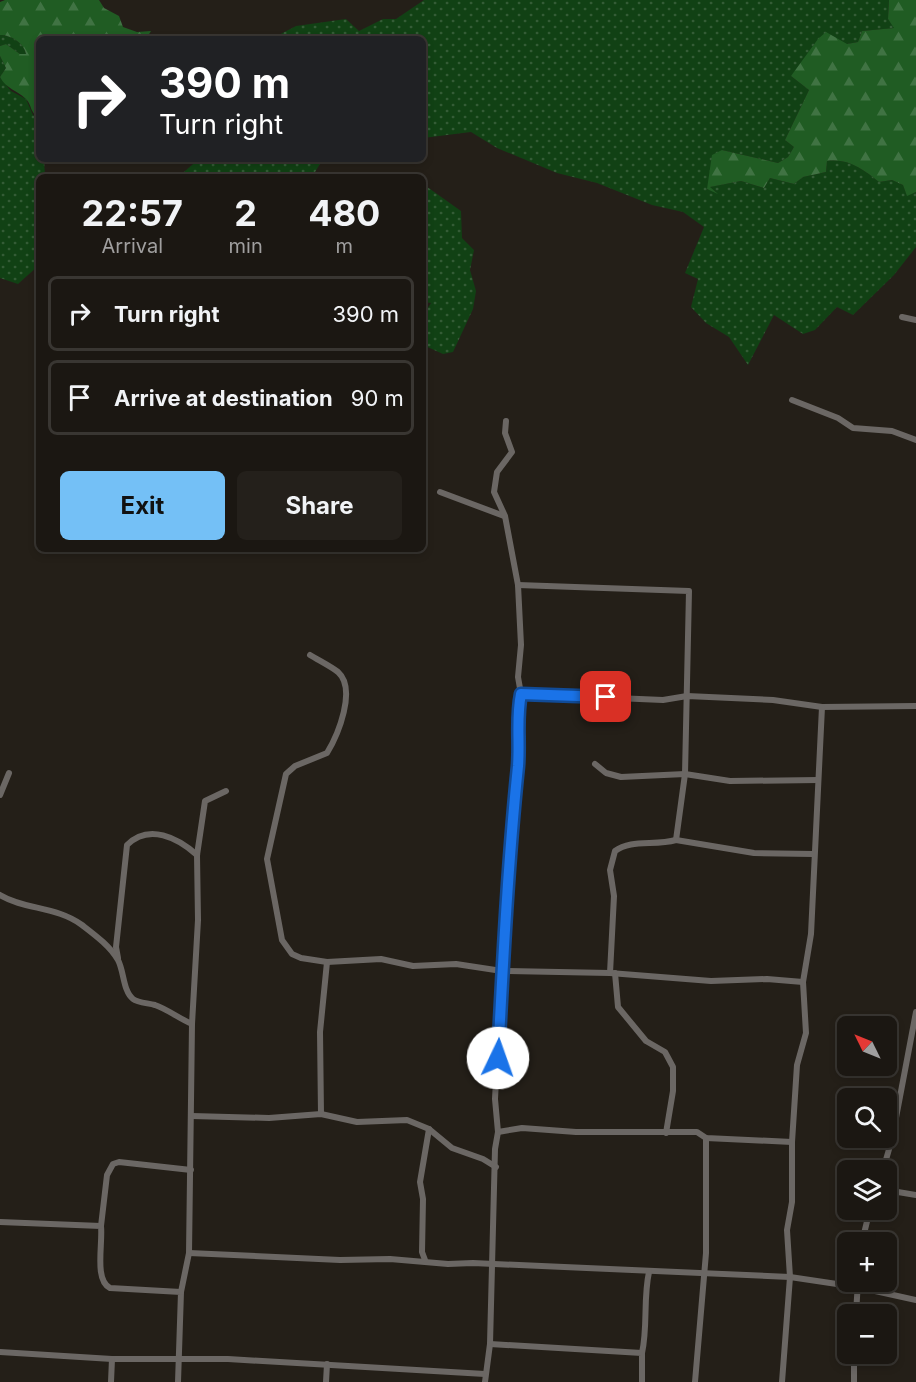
<!DOCTYPE html>
<meta charset="utf-8">
<style>
:root{--surface:#1b1712;--page:#24201b;--text:#f1f3f6;--muted:#a09f9f;--line:#393632;--accent:#74c0f6}
body{margin:0;font-family:Inter,sans-serif;background:var(--page);color:var(--text);height:100vh;display:flex;flex-direction:column;font-size:22px;white-space:nowrap}
*{box-sizing:border-box;margin:0}
p{font-size:20px;color:var(--muted)}
.icon{flex:none;width:33px;height:33px;fill:none;stroke:currentColor;stroke-width:2;stroke-linecap:round;stroke-linejoin:round}
.map{position:relative;flex:1;overflow:hidden}
.panel{position:absolute;left:36px;top:174px;width:390px;height:378px;display:flex;flex-direction:column;background:var(--surface);border-radius:9px;box-shadow:0 3px 9px #0003,0 0 0 2px var(--line)}
.panel>*{flex:none}
.hud{position:absolute;left:36px;top:36px;width:390px;height:126px;border-radius:9px;box-shadow:0 3px 9px #0003,0 0 0 2px var(--line);background:#202124;color:#fff;overflow:hidden}
.needle{width:39px;rotate:313deg}
.fabs{position:absolute;left:837px;top:1016px;display:grid;gap:12px}
.fabs a{display:grid;place-items:center;width:60px;height:60px;border-radius:9px;background:var(--surface);box-shadow:0 3px 9px #0003,0 0 0 2px var(--line);font-size:30px}
.pin{position:absolute;display:grid;place-items:center;width:51px;height:51px;color:#fff;margin:-26px;border-radius:12px;box-shadow:0 3px 9px #0006}
.me{position:absolute;width:66px;margin:-33px;rotate:3deg;stroke-linejoin:round;filter:drop-shadow(0 0 4px #0008)}
.turn{display:flex;align-items:center;gap:21px;height:126px;padding:0 24px;font-size:27px}
.turn .icon{width:78px;height:78px;stroke-width:2.5}
.turn b{display:block;font-size:42px;line-height:51px}
.eta{display:flex;justify-content:space-evenly;align-items:center;height:102px;text-align:center}
.eta b{font-size:36px;font-weight:700;line-height:42px}
.button{display:flex;gap:12px;margin-top:auto;padding:12px 24px}
.button a{flex:1;height:69px;border-radius:9px;background:var(--accent);color:#111;font-size:24px;font-weight:700;line-height:69px;text-align:center}
.button a+a{background:var(--page);color:var(--text)}
ul{padding:0;list-style:none}
li{display:flex;align-items:center;gap:18px;height:75px;margin:0 12px 9px;padding:0 12px;border:3px solid var(--line);border-radius:9px}
li div{flex:1}
li b{display:block;font-size:22px}
li em{font-style:normal}
.map>svg:first-child{display:block}
</style>
<div class="map">
<svg width="916" height="1382" viewBox="0 0 916 1382">
<defs>
<pattern id="grass-dots" width="8" height="8" patternUnits="userSpaceOnUse" patternTransform="scale(1.5)"><rect width="8" height="8" fill="#114114"/><path d="M2 2h.1M6 6h.1" fill="none" stroke="#345c36" stroke-width="1.8" stroke-linecap="round"/></pattern>
<pattern id="forest-firs" width="22" height="20" patternUnits="userSpaceOnUse" patternTransform="scale(1.5)"><rect width="22" height="20" fill="#205c23"/><path d="M5 1l3.5 6h-7zM16 11l3.5 6h-7z" fill="#407343"/></pattern>
</defs>
<rect width="100%" height="100%" fill="#241f18"/>
<!-- grass -->
<g fill="url(#grass-dots)">
<path d="M424 0H889L888 19 895 28 862 31 858 42 847 44 791 76 809 90 785 140 794 147 788 157 778 163 722 150 707 189 716 192 709 187 741 181 764 188 770 178 794 184 803 177 826 172 827 161C849 158 863 169 879 182L892 180 903 185 907 195 916 192V247L894 275 853 315 837 307 815 330 803 334 774 315 748 365 729 337 706 323 691 307 698 279 685 273 704 227 683 212 652 205 597 183 557 173 497 148 471 132 423 138V39H271L296 26 346 19 359 31 383 19H396Z"/>
<path d="M0 35C11 35 24 43 26 54H20L6 44 0 46Z"/>
<path d="M0 56 6 68 0 77 11 91 26 99 33 115 39 118V159H44L45 177H39L38 266 18 284 0 278Z"/>
<path d="M199 159H323L312 177H178Z"/>
<path d="M423 184 461 211 462 238 474 250 470 270 476 291 473 309 453 352 443 354 423 345V315L431 303 423 302Z"/>
</g>
<!-- forest -->
<g fill="url(#forest-firs)">
<path d="M5 0H99L104 8 119 16 123 27 137 32 151 31 146 39H39V118C30 113 32 105 26 99 17 90 6 89 0 77L6 68 0 56V46L6 44 20 54H26C24 43 11 35 0 35V2Z"/>
<path d="M889 0H916V192L907 196 903 185 892 180 879 182C864 170 849 158 827 161L826 172 803 177 794 184 770 178 764 188 741 181 710 187 718 194 707 189 712 155 722 150 778 163 788 157 794 147 785 140 809 90 791 76 818 39 826 32 847 44 858 42 862 31 894 28 888 19Z"/>
</g>
<g fill="none" stroke-linecap="round" stroke-linejoin="round">
<!-- street -->
<g stroke="#6b6764" stroke-width="6">
<path d="M902 317 916 320"/>
<path d="M792 400 838 418 853 428 892 431 916 440"/>
<path d="M440 492 504 516"/>
<path d="M518 585 689 591 685 774 676 840 754 853 813 854"/>
<path d="M310 655C318 660 330 666 338 672 357 689 338 735 327 753L295 766 286 774 267 859 282 940 292 954 301 958 327 962 381 959 413 966 456 964 502 971 610 973 711 981 767 979 803 982"/>
<path d="M521 694 663 700 687 696 773 700 822 707 916 706"/>
<path d="M595 764 606 773 621 777 685 774 730 781 818 780"/>
<path d="M0 795 9 773"/>
<path d="M0 895C25 910 56 906 82 925 95 935 110 946 118 960 124 971 123 991 133 999 138 1003 148 1003 155 1005 167 1009 180 1019 192 1024"/>
<path d="M118 958 116 947 127 845C149 823 178 838 197 855"/>
<path d="M610 973 614 896 610 870 615 851C631 839 654 846 676 840"/>
<path d="M615 973 618 1007 646 1041 665 1052 673 1067V1091L666 1133"/>
<path d="M321 1114 320 1032 327 962"/>
<path d="M192 1116 269 1118 321 1114 357 1122 407 1120 429 1129 452 1148 483 1159 496 1167"/>
<path d="M498 1132 522 1128 576 1132H697L706 1138 792 1142"/>
<path d="M883 1170 892 1139 916 1012"/>
<path d="M886 1190 916 1195"/>
<path d="M0 1222 101 1226C103 1244 94 1280 110 1288L181 1292 178 1382"/>
<path d="M101 1226 107 1175 113 1164 119 1162 191 1170"/>
<path d="M862 1242 870 1209"/>
<path d="M189 1253 340 1260 390 1259 448 1264 473 1263 790 1277 857 1287 916 1300"/>
<path d="M425 1260 422 1252 423 1199 420 1182 429 1129"/>
<path d="M181 1292 189 1253 192 1024 198 920 197 855 205 801 226 791"/>
<path d="M856 1314 858 1281"/>
<path d="M490 1344 642 1353V1382"/>
<path d="M0 1352 112 1359H228L485 1374"/>
<path d="M642 1353C648 1326 643 1299 649 1272"/>
<path d="M111 1382 112 1359"/>
<path d="M326 1382 327 1364"/>
<path d="M485 1382 490 1344 495 1149 498 1132 495 1099 502 971 520 737 516 718 521 694 518 677 521 645 518 585 505 516 494 492 497 472 512 452 505 433 506 421"/>
<path d="M695 1382 706 1253V1138"/>
<path d="M782 1382 790 1277 787 1230 792 1202V1142L797 1065 806 1033 803 982 811 934 822 707"/>
<path d="M854 1382V1353"/>
</g>
</g>
<g fill="none" stroke-linecap="round" stroke-linejoin="round">
<defs>
<path id="route" d="M498 1058C503 961 508 863 518 766 520 741 516 718 521 694L606 697"/>
</defs>
<!-- route casing -->
<use href="#route" stroke="#114b97" stroke-width="15"/>
<!-- route -->
<use href="#route" stroke="#1a73e8" stroke-width="10"/>
</g>
</svg>
<div class="fabs">
<a><svg class="needle" viewBox="-14 -14 28 28"><path d="M0-13l5 13h-10z" fill="#e53935"/><path d="M0 13l5-13h-10z" fill="#a09f9f"/></svg></a>
<a><svg class="icon" aria-label="search" viewBox="0 0 24 24"><circle cx="10" cy="10" r="6"/><path d="M15 15l6 6"/></svg></a>
<a><svg class="icon" aria-label="layers" viewBox="0 0 24 24"><path d="M12 4l9 5-9 5-9-5zM3 14l9 5 9-5"/></svg></a>
<a>+</a>
<a>−</a>
</div>
<div class="pin" style="left:606px;top:697px;background:#d93025"><svg class="icon" aria-label="arrive" viewBox="0 0 24 24"><path d="M6 21V4h12l-3 4 3 4H6"/></svg></div>
<svg class="me" style="left:498px;top:1058px" viewBox="-20 -20 40 40"><circle r="19" fill="#fff"/><path d="M0-13L10 11 0 6-10 11z" fill="#1a73e8"/></svg>
<div class="hud">
<div class="turn"><svg class="icon" aria-label="right" viewBox="0 0 24 24"><path d="M7 20v-9h11M14 6l5 5-5 5"/></svg><div><b>390 m</b>Turn right</div></div>
</div>
<section class="panel">
<div class="eta">
<div><b>22:57</b><p>Arrival</p></div>
<div><b>2</b><p>min</p></div>
<div><b>480</b><p>m</p></div>
</div>
<ul>
<li><svg class="icon" aria-label="right" viewBox="0 0 24 24"><path d="M7 20v-9h11M14 6l5 5-5 5"/></svg><div><b>Turn right</b></div><em>390 m</em></li>
<li><svg class="icon" aria-label="arrive" viewBox="0 0 24 24"><path d="M6 21V4h12l-3 4 3 4H6"/></svg><div><b>Arrive at destination</b></div><em>90 m</em></li>
</ul>
<div class="button"><a>Exit</a><a>Share</a></div>
</section>
</div>
